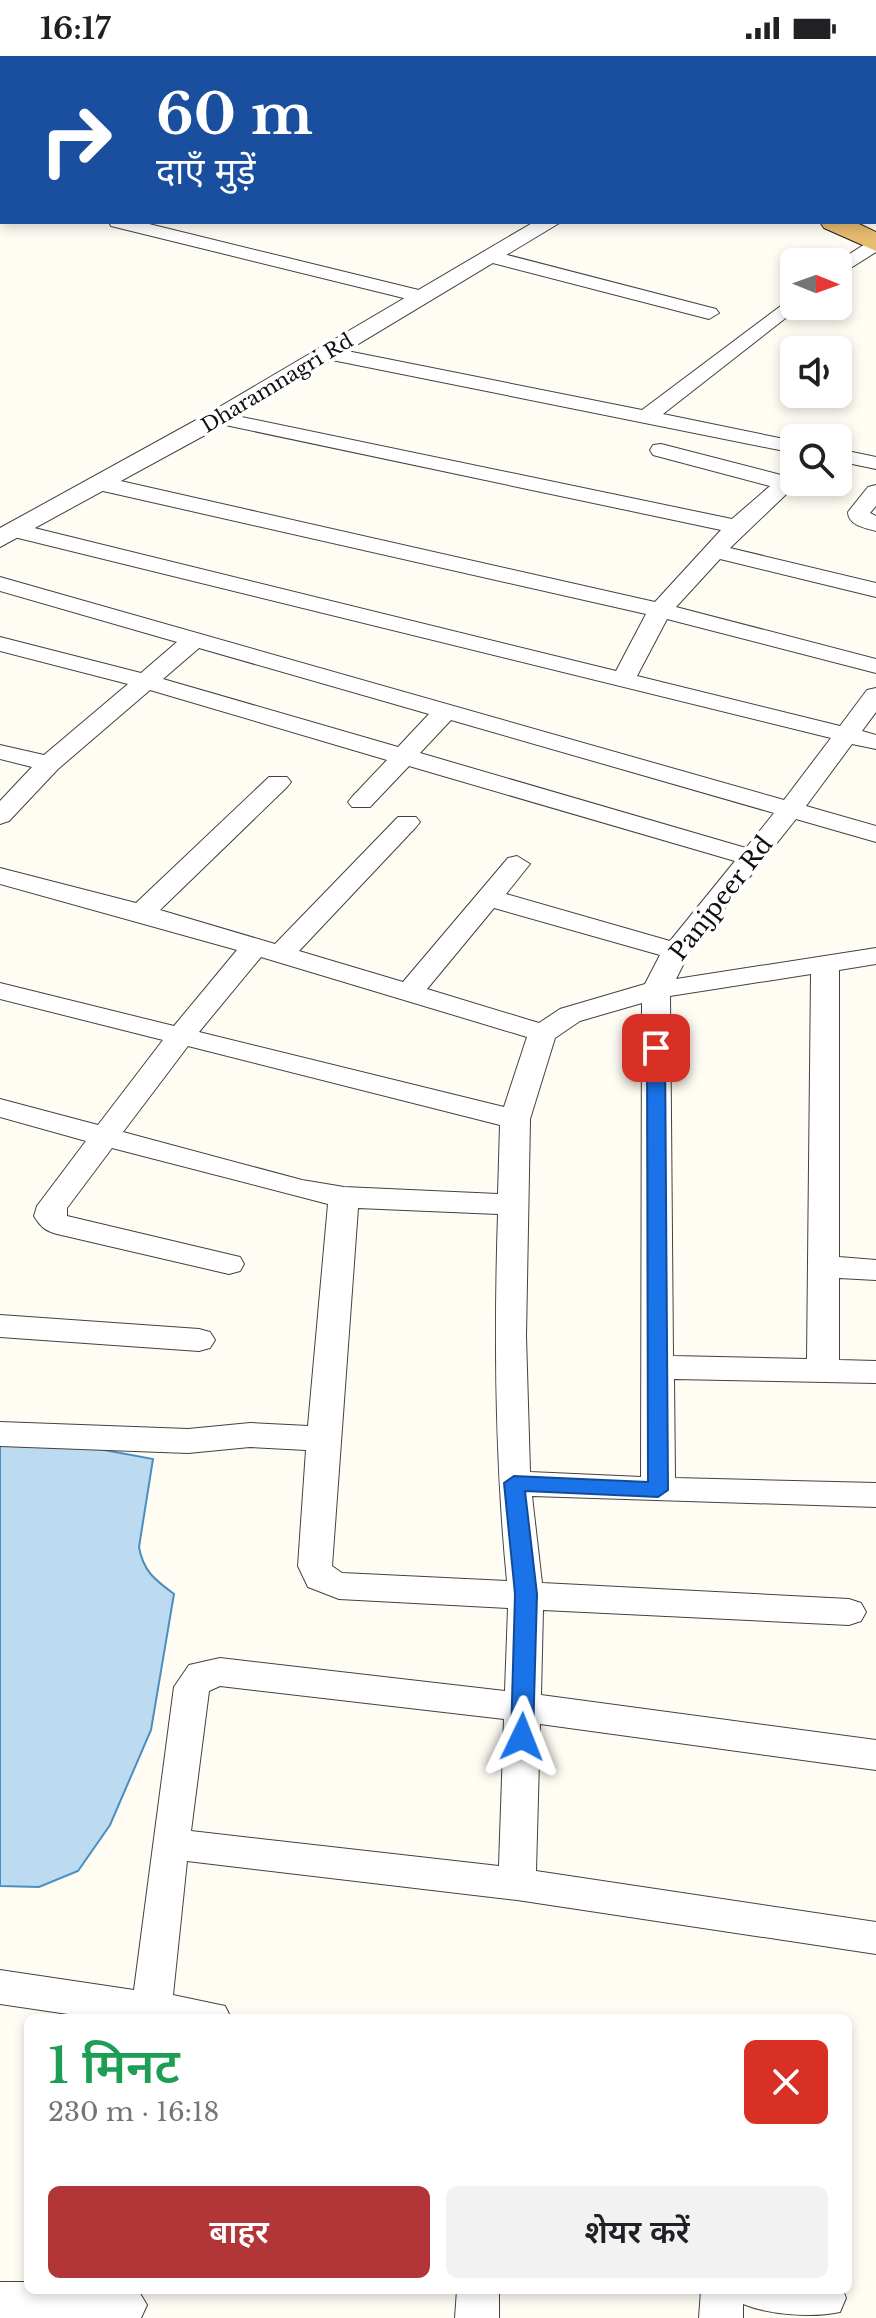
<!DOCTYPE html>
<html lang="hi">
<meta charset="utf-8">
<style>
:root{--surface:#fff;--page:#f2f2f2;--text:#202124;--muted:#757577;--accent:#b23537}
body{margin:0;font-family:"Libre Baskerville","Noto Sans Devanagari",serif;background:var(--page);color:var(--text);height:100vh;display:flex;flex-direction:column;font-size:30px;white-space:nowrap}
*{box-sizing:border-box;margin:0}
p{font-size:26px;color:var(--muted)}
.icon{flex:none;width:44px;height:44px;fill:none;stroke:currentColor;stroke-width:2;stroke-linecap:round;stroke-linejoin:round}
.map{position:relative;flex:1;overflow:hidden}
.drawer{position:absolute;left:24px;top:1958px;width:828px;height:280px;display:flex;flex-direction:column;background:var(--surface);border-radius:12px;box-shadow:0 4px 12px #0003}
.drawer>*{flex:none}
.hud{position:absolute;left:0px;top:0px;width:876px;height:168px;box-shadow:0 4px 12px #0003;background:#1a4fa0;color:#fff;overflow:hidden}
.needle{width:52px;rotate:91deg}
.controls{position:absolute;left:780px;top:192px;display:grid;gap:16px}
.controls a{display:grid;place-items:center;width:72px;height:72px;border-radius:12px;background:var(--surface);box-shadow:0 4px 12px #0003;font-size:40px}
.pin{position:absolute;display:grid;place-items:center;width:68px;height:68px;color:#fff;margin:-34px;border-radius:16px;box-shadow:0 4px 12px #0006}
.me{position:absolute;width:88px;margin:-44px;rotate:2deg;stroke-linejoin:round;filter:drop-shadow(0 0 6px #0008)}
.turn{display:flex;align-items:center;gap:28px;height:168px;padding:0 24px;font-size:36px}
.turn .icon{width:104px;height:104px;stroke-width:2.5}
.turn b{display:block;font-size:56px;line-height:68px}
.round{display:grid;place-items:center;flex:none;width:84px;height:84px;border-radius:12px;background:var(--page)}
.overview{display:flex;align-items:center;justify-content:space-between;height:136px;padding:0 24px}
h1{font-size:48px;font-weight:600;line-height:60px;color:#1e9e55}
.button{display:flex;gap:16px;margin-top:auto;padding:16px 24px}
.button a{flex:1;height:92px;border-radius:12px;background:var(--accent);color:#fff;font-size:32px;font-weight:600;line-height:92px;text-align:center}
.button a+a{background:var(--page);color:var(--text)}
.status{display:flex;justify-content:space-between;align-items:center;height:56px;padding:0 40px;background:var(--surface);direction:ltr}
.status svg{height:22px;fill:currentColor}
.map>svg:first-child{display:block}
</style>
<div class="status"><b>16:17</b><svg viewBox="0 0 49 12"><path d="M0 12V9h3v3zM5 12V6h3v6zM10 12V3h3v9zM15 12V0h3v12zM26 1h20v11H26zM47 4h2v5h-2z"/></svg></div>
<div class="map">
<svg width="876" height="2262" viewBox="0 0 876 2262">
<rect width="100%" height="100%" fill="#fefcf3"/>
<!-- water -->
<path fill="#bddbf0" stroke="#4b8ec0" stroke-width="2" d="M0 1382 61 1386 153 1403 139 1491C143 1515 155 1524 174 1538L151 1674 110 1769 78 1815 39 1831 0 1830Z"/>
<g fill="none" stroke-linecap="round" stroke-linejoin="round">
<defs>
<g id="minor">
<path d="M176 0H202L203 2H177Z"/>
<path d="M396 0H413L414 2H397Z"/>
<rect x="874" y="25" width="2" height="11"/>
<path d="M874 51H876L874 62Z"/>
<path d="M0 131 2 132V144L0 143Z"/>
<path d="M876 142V154L874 155V143Z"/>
<path d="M109 166H141L431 237 434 241 424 247 111 170Z"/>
<path d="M876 181V196L838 220 837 206Z"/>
<path d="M492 195 716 253 719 257 709 263 485 205 482 201 485 197Z"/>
<path d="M794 240V250H801L663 358 794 385V397L327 303 317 297 327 291 642 354Z"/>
<path d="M218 356 732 463 770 430 653 399 650 394 653 389 661 388 781 419 794 412V426H799L730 492 876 527V541L720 503 676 551 876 603V617L667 563 637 620 840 670 867 634 876 632V656L862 675 876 679V693L852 688 806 750 876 770V786L796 763 689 897 676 923 876 892V908L839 914V1201L876 1204V1224L839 1222V1304L876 1305V1327L674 1323 675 1422 876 1427V1451L532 1440 542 1527 849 1543 861 1547 866 1556 861 1565 849 1569 543 1554 541 1639 876 1684V1714L540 1668 536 1815 876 1866V1898L517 1844 187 1805 173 1939 225 1950 231 1962H95L0 1948V1914L134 1934 174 1631 189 1609 220 1602 505 1635 508 1552 339 1543 308 1531 298 1510 306 1394 250 1391 188 1397 0 1390V1366L188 1373 250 1367 308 1370 328 1148 112 1092 67 1152V1160L240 1201 244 1208 240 1215 229 1218 57 1178C45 1175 40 1170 34 1160L37 1150 86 1085 0 1061V1043L98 1069 163 984 0 943V927L174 970 237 894 0 828V812L136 847 269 721H287L291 726 287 731 160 854 275 888 398 761H416L420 766 416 771 299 895 403 926 508 802 517 800 530 808 506 838 670 885 735 805 409 710 370 751H352L348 746 352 741 387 704 150 634 58 713 9 765 0 768V745L32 711 0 703V689L44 699 128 628 0 595V581L141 617 177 586 0 535V521L784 744 831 682 6 479 3 474 14 467 616 615 646 558 103 435 92 428 103 421 655 546 721 474 211 366 207 362 211 358ZM199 592 429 658 398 691 163 623ZM451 664 774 757 746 792 420 697ZM494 852 660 899 645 928 560 953 539 967 427 933ZM261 901 527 981 504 1051 199 976ZM811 918 807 1303 673 1300 670 940ZM642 947 641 1421 530 1416 526 1280 530 1063 555 982 580 965ZM188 990 500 1069 498 1138 344 1131 302 1124 123 1076ZM358 1152 498 1158C494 1281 495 1403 507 1525L342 1517 332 1510ZM220 1630 504 1663 499 1810 191 1775 209 1635Z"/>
<path d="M838 393 876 401V413L838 405Z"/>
<path d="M876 429V450L870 457 876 460V475C865 472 848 469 848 456L868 431Z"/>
<path d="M0 1259 199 1273 210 1276 215 1284 210 1292 199 1295 0 1281Z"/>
<path d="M0 2226H28V2234H138L147 2249 141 2262H0Z"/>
<path d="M457 2234H499V2262H455Z"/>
<path d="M701 2234H843L846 2242 840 2256C813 2262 770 2259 743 2248V2262H699Z"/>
</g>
<path id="tertiary" d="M534 166H561L227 367 0 491V472L209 357Z"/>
<g id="trunk">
<path d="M561 0H587L588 2H562Z"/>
<path d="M820 166H855L876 176V195L824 172Z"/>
</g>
</defs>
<!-- minor casing -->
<use href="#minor" stroke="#424242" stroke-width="2"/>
<!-- tertiary casing -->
<use href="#tertiary" stroke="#424242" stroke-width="2"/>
<!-- trunk casing -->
<use href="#trunk" stroke="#202020" stroke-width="2"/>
<!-- minor -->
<use href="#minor" fill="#fff" fill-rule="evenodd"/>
<!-- tertiary -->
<use href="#tertiary" fill="#fff" fill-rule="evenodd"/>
<!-- trunk -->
<use href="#trunk" fill="#e8bc70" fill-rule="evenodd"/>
</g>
<!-- route -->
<path fill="#1a73e8" stroke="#114b97" stroke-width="2" d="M656 987 665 992 668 1434 658 1441 525 1435 537 1538 533 1681 530 1687H514L511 1681 515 1538 504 1427 514 1420 648 1426 647 992Z"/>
<g text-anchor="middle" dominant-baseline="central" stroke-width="8" stroke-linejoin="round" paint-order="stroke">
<!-- far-street labels -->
<g font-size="20" fill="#0f0f0f" stroke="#fff">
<text transform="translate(277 327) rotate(-31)">Dharamnagri Rd</text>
</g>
<!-- street labels -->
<g font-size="24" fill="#0f0f0f" stroke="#fff">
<text transform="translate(721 842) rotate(-52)">Panjpeer Rd</text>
</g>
</g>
</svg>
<div class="controls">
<a><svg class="needle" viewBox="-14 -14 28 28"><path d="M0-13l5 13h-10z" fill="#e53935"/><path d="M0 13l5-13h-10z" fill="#757577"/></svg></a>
<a><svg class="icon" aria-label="sound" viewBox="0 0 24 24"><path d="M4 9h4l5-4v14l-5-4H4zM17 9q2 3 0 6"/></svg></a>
<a><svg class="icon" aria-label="search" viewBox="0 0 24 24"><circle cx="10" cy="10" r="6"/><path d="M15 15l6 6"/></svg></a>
</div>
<div class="pin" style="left:656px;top:992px;background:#d93025"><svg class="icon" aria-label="arrive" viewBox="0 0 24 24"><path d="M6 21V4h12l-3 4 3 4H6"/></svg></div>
<svg class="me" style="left:522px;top:1681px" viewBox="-20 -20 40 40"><path d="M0-17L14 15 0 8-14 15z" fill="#1a73e8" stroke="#fff" stroke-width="4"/></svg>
<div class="hud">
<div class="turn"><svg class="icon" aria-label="right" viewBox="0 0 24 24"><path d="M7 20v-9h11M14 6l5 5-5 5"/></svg><div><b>60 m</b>दाएँ मुड़ें</div></div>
</div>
<section class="drawer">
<div class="overview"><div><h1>1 मिनट</h1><p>230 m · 16:18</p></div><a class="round" style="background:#d93025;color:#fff"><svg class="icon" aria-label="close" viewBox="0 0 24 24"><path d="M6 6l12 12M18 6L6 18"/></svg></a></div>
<div class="button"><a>बाहर</a><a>शेयर करें</a></div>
</section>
</div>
